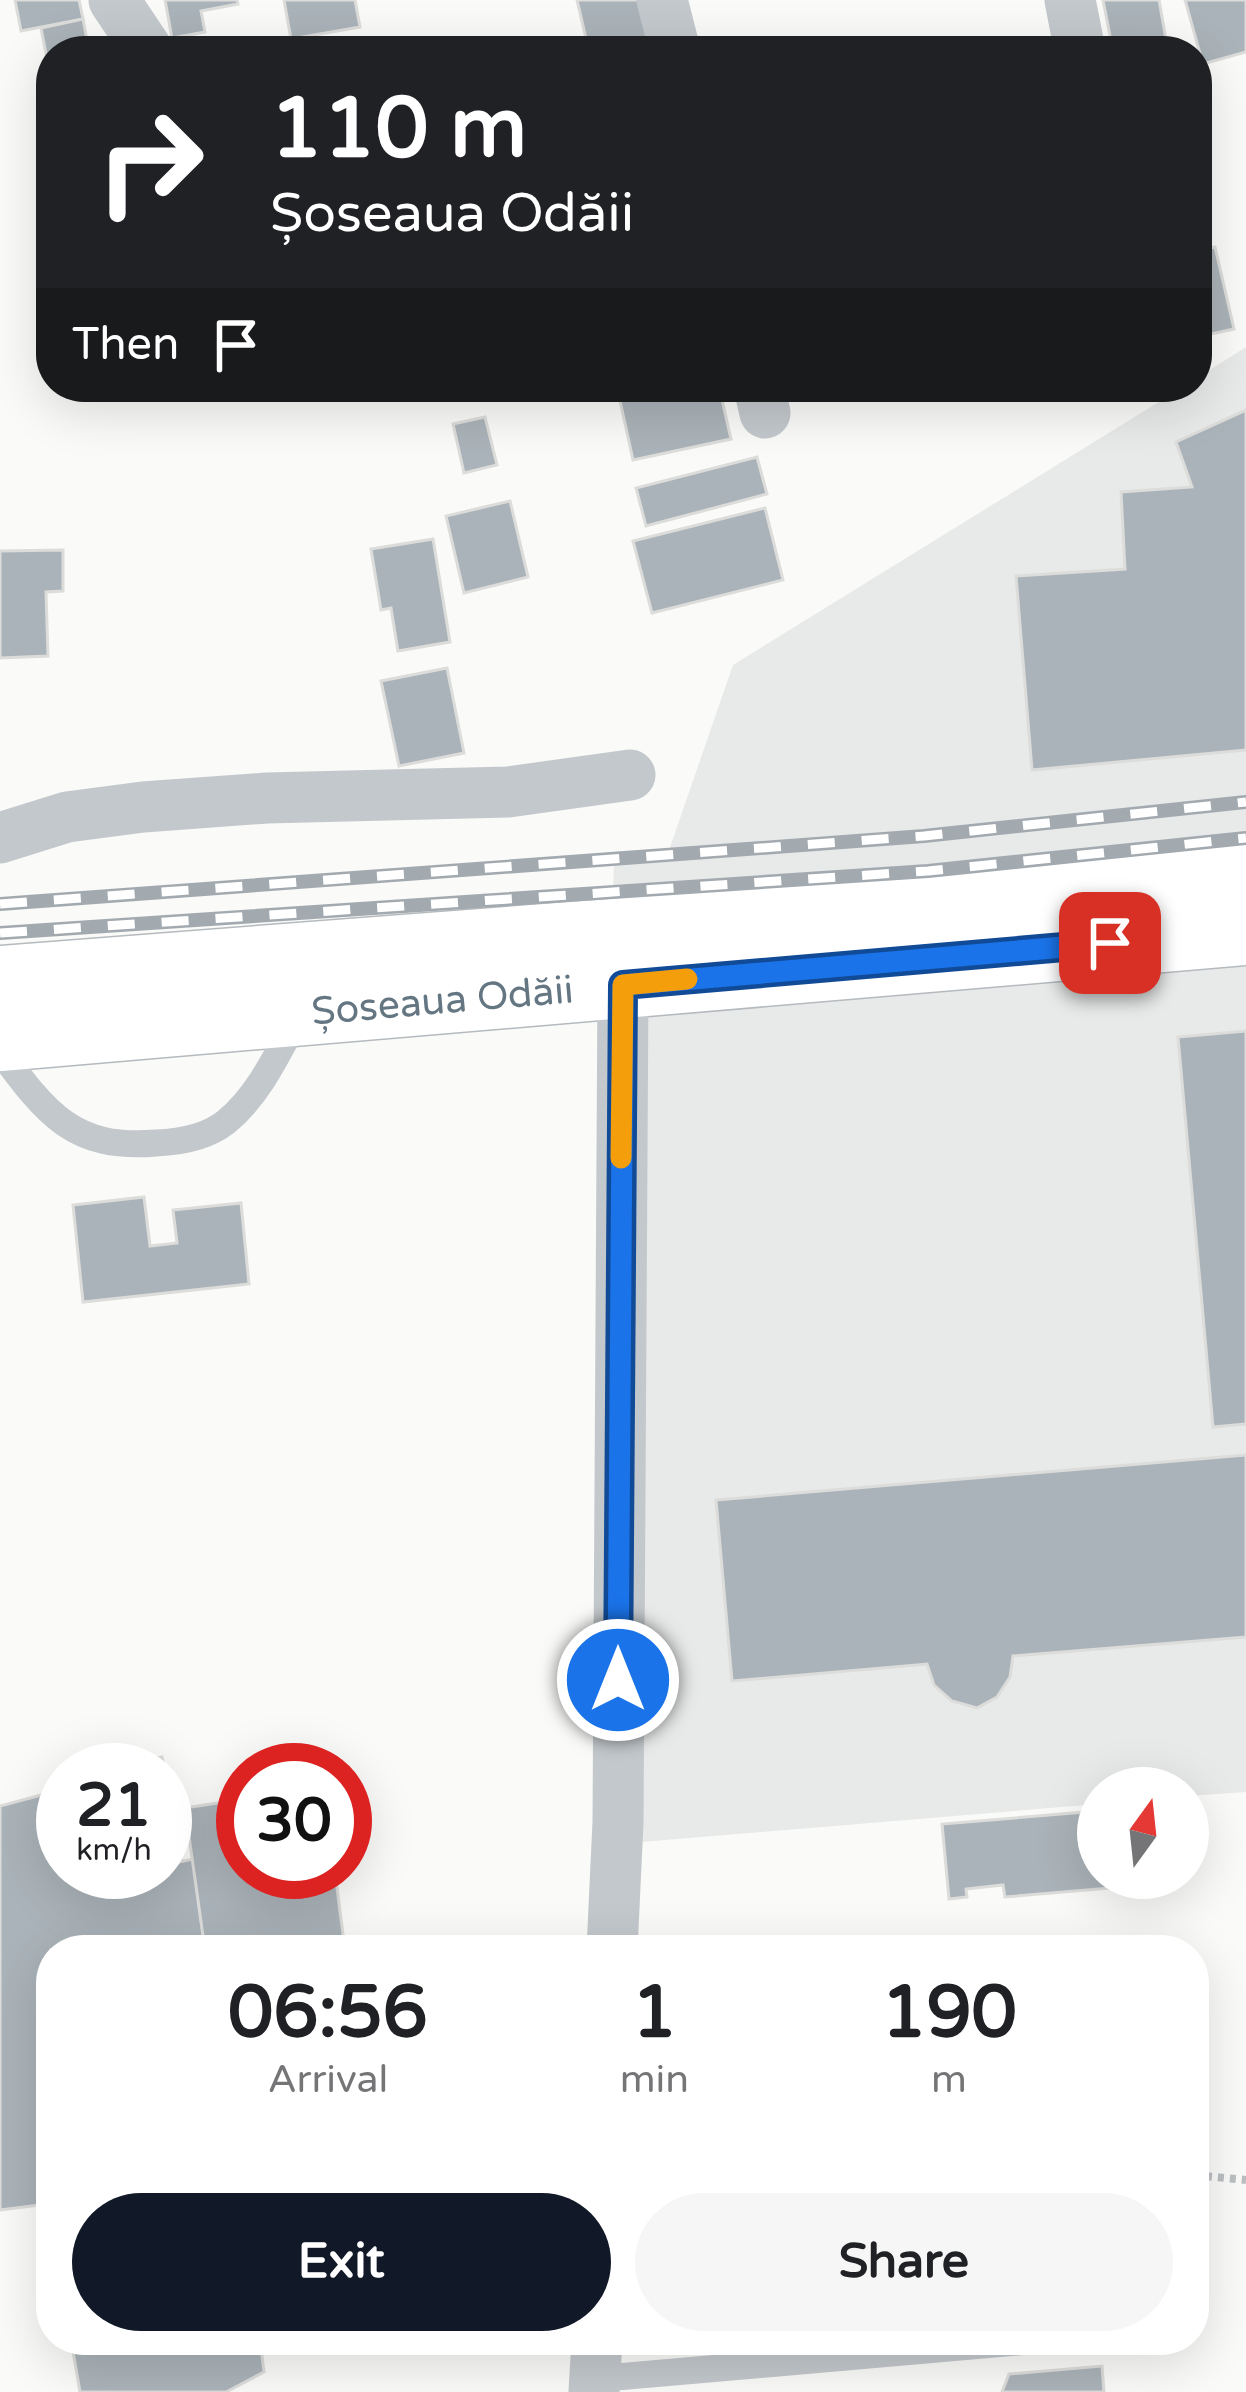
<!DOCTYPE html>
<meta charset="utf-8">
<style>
:root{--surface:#fff;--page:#f6f6f6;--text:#202124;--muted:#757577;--accent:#111827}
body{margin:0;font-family:"Varela Round",sans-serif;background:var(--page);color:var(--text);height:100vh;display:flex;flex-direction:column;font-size:45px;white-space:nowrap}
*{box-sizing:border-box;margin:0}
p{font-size:39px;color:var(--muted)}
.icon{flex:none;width:66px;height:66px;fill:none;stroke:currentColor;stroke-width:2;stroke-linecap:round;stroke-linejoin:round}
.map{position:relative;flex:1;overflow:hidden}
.details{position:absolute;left:36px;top:1935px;width:1173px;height:420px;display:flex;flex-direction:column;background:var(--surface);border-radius:48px;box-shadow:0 12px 48px #0002}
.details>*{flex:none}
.guide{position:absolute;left:36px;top:36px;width:1176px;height:366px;border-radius:48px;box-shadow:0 12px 48px #0002;background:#202124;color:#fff;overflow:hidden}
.needle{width:78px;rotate:15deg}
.controls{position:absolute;left:1077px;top:1767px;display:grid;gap:24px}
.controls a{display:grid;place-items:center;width:132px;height:132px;border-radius:50%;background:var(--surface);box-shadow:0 12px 48px #0002;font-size:60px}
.speed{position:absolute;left:36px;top:1743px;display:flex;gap:24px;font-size:60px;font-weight:700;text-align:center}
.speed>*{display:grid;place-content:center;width:156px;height:156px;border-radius:50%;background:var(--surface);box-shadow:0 12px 48px #0002;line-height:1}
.speed small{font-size:30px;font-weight:400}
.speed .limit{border:18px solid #d22;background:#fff;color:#111}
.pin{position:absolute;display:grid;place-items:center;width:102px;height:102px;color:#fff;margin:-51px;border-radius:24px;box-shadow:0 6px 18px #0006}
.me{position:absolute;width:132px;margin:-66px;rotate:0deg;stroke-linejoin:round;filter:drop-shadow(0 0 9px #0008)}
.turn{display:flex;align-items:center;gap:42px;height:252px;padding:0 36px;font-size:54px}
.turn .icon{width:156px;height:156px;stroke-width:2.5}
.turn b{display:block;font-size:84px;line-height:102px}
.then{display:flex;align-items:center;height:114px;padding:0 36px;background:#0003;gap:24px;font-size:45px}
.eta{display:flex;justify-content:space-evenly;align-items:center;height:204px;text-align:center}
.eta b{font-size:72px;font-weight:700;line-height:84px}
.button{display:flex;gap:24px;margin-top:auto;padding:24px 36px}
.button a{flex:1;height:138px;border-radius:72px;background:var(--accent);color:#fff;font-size:48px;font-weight:700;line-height:138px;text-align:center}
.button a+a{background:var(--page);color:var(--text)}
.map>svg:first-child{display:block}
</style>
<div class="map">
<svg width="1246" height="2392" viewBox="0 0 1246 2392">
<rect width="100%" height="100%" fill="#fafaf8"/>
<!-- built -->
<path fill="#e8e9e9" d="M1246 347V1792L1188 1796V1788H1098V1804L593 1846 614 857 668 853 733 665 1183 387H1197V378Z"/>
<!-- building -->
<g fill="#aab3b9" stroke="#dcdcda" stroke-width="3">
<path d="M15 0H79L83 19 21 31Z"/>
<path d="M165 0H237L238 4 201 11 205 32 172 38Z"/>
<path d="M284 0H355L360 27 291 39Z"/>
<path d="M577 0H643L655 51H589Z"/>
<path d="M1103 0H1159L1168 51H1113Z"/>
<path d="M1185 0H1246V52L1203 64Z"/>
<path d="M83 19 89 51H51V78L41 28Z"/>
<path d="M1215 247 1234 329 1197 337V251Z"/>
<path d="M617 387H719L731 439 633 460Z"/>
<path d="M1246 410V750L1032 770 1016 576 1125 569 1121 492 1192 487 1176 442Z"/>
<path d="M485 417 497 465 464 473 453 424Z"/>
<path d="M757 457 767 494 646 526 636 488Z"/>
<path d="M510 501 528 577 464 593 446 516Z"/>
<path d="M765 508 783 580 652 613 633 541Z"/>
<path d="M433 539 450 642 398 651 391 608 381 610 371 549Z"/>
<path d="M63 550V591L46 592 48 656 0 658V551Z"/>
<path d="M447 668 464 753 399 766 381 681Z"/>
<path d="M1246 1031V1424L1213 1427 1178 1037Z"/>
<path d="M144 1197 150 1246 177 1243 173 1210 241 1203 249 1284 83 1302 73 1205Z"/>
<path d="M1246 1455V1637L1013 1656 1010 1677 997 1697 977 1708 952 1701 934 1685 927 1664 732 1681 716 1500Z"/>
<path d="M162 1757 165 1770H102V1768Z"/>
<path d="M165 1771 182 1861 165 1865Z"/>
<path d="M60 1790 63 1872H81L84 1881 130 1872H165V1865L193 1859 205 1950H51V2222L48 2204 0 2210V1806Z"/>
<path d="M243 1799V1872H335L345 1950H205L185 1808Z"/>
<path d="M1098 1811V1878H1133L1134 1886 1005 1897 1003 1885 966 1889 967 1897 949 1899 942 1824Z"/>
<path d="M71 2340H260L264 2372 226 2392H80Z"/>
<path d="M1102 2366 1104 2392H1002L1009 2374Z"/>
</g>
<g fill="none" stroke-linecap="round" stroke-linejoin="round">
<defs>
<g id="primary">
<path d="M0 979 611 932 1246 877"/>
<path id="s1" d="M0 1038 1246 932"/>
</g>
</defs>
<!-- primary casing -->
<use href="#primary" stroke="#b5babe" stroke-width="69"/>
<!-- path -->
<path stroke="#bbbfc2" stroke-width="8" stroke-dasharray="6 6" stroke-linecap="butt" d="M1194 2175 1246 2180"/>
<!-- service -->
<g stroke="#c3c8cc" stroke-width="27">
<path d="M0 1051C46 1113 73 1150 156 1143 180 1142 206 1138 226 1122 259 1095 278 1053 298 1016"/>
<path d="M594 2379 1041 2340"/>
</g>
<!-- minor -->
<g stroke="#c3c8cc" stroke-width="51">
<path d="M114 0 148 51"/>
<path d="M662 0 675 51"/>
<path d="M1070 0 1080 51"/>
<path d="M759 387 765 413"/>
<path d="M0 838 67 817 143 807 267 798 508 792 630 775"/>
<path d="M612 1950 618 1822 623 985"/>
<path d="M594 2392 597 2340"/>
</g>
<!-- primary -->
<use href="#primary" stroke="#fff" stroke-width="66"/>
<defs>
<g id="rail">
<path d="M0 904 924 836 1246 802"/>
<path d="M0 933 928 871 1246 838"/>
</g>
</defs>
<!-- rail casing -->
<use href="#rail" stroke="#a2aab0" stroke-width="14"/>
<!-- rail -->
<use href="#rail" stroke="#fff" stroke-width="9" stroke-dasharray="27" stroke-linecap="butt"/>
</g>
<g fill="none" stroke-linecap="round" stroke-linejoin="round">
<defs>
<path id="route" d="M618 1680 623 985 1110 943"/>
</defs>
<!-- route casing -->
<use href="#route" stroke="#114b97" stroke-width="30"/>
<!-- route -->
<use href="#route" stroke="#1a73e8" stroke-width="21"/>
<!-- slow -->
<path stroke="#f59e0b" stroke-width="21" d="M621 1158 623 985 687 979"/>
</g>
<g text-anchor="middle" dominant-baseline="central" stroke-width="12" stroke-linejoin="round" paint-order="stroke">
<!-- street labels -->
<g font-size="39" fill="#657683" stroke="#fff">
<text stroke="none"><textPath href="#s1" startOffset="444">Șoseaua Odăii</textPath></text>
</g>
</g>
</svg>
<div class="controls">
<a><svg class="needle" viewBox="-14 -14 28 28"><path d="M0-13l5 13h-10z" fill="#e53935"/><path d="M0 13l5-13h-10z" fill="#757577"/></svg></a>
</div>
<div class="speed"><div>21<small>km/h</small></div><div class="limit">30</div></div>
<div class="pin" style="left:1110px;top:943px;background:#d93025"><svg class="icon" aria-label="arrive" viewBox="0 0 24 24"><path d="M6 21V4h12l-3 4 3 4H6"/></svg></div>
<svg class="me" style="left:618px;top:1680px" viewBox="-20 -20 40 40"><circle r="17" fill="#1a73e8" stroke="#fff" stroke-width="3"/><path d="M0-11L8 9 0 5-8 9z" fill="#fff"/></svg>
<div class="guide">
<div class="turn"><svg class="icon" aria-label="right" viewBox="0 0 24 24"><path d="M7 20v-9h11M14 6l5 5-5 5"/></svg><div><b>110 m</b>Șoseaua Odăii</div></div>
<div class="then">Then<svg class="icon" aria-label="arrive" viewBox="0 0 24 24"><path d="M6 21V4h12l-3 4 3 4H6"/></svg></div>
</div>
<section class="details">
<div class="eta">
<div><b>06:56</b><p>Arrival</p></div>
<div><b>1</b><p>min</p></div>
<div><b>190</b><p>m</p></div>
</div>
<div class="button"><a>Exit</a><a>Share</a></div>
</section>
</div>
